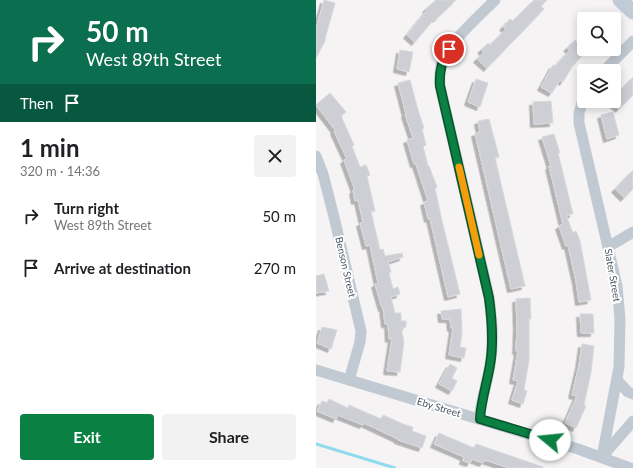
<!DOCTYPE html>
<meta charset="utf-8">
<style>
:root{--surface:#fff;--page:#f2f2f2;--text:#202124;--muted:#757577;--accent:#0b8043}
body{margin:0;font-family:Lato,sans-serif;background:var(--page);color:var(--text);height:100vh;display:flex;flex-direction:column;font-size:15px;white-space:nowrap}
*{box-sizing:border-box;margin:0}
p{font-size:13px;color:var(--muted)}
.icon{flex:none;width:22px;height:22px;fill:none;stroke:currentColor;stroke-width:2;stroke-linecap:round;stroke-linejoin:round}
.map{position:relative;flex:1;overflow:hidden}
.sheet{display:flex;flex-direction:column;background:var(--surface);width:316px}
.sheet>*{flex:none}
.top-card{background:#0b6e4f;color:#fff;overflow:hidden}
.buttons{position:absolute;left:261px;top:12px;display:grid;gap:8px}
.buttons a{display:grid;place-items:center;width:44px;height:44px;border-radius:4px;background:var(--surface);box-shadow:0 2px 10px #0003;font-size:20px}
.pin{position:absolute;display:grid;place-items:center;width:34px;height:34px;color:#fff;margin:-17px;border:2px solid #fff;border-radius:50%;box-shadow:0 1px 4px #0007}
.me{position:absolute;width:44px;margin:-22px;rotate:287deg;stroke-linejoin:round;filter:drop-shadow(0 0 3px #0008)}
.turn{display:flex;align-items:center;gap:14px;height:84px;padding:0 20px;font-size:18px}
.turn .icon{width:52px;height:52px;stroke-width:2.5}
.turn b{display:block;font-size:28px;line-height:34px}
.then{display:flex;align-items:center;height:38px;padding:0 20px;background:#0003;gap:8px;font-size:15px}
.round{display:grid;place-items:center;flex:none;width:42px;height:42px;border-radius:4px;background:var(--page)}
.head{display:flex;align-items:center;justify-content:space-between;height:68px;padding:0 20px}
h1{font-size:24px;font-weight:700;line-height:30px}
.primary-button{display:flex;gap:8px;margin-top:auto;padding:8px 20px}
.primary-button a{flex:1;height:46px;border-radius:4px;background:var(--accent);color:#fff;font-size:16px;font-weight:700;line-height:46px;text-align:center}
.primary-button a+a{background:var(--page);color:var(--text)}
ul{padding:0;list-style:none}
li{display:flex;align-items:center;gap:12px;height:52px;padding:0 20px}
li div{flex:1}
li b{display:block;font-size:15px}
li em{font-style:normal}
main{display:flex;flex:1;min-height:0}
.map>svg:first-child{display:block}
</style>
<main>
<section class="sheet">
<div class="top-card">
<div class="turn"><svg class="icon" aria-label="right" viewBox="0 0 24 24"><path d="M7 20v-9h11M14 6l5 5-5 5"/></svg><div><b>50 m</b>West 89th Street</div></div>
<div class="then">Then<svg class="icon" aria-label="arrive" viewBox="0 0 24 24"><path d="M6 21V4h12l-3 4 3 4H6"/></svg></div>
</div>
<div class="head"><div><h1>1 min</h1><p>320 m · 14:36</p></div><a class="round"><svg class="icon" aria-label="close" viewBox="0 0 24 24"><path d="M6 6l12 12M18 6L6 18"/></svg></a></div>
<ul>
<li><svg class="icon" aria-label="right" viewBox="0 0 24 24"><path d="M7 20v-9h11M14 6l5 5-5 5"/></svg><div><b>Turn right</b><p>West 89th Street</p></div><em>50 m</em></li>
<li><svg class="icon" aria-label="arrive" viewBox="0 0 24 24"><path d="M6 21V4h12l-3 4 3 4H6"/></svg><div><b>Arrive at destination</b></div><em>270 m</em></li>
</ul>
<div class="primary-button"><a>Exit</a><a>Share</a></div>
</section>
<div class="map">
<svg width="317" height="468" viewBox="0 0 317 468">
<defs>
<filter id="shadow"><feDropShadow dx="-3.5" dy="3.5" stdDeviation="0" flood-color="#0004"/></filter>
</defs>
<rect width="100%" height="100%" fill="#f5f3f3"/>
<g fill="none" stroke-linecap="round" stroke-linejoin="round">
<!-- stream -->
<path stroke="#90daee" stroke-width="3" d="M0 444 79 468"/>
</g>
<!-- building -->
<g fill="#cdcfd5" stroke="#d7d9de" filter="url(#shadow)">
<path d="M8 0 19 3 9 39H10L0 58V29Z"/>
<path d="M120 0H140L120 19 119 18 99 42 91 35 111 10 110 9Z"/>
<path d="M218 0H231L225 6 228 9 171 68 161 59 168 52 165 50 172 43 174 45 190 29 187 27 194 19 197 21Z"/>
<path d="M268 36V49L270 51 256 67 247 82 244 80 236 93 225 87 237 65 239 66 254 50 251 48 259 40 262 43Z"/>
<path d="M84 50 97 52 93 72 81 69Z"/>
<path d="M317 77V95L303 109 294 101H298V97Z"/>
<path d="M160 79 172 83 164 107 152 102Z"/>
<path d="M94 80 102 110 108 128 106 129 110 145 107 146 112 166H113L121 187 119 188 126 221 144 294 132 297 114 218 112 219 108 202 112 201 100 164H98L91 140 97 138 89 114H90L82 83Z"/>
<path d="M14 93 30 112 25 116 38 145 36 146 44 167 50 165 54 175 51 176 59 211 55 212 64 250 67 249 69 256 86 253 87 257 72 262 75 272 73 273 77 289 82 287 84 294 75 297 79 313H85V321H90V327L85 328 88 342 84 372 71 371 76 338 73 339 72 324H69L67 307 66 308 59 284 62 283 54 245 50 246 44 223 47 222 42 200 39 201 37 190H39L28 160 31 159 18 131 19 130 0 105Z"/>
<path d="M235 101 237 123 218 124 217 102Z"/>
<path d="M297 112 303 135 291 139 285 115Z"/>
<path d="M173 119 183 157 179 158 209 286 195 289 159 133 164 132 162 121Z"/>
<path d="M238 134 244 153H242L257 214 250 215 257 233 260 231 264 241 275 300 263 302 260 281 252 245 250 246 243 226 247 224 233 166H235L226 137Z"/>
<path d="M317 170V189L308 198 299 189Z"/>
<path d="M8 274 13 291 0 293V276Z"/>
<path d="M214 298 215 319H213V360L208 390 211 391 207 404 196 400 202 381 197 380 202 351H200L201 327 200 299Z"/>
<path d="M145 309 146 332 144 347 150 348 148 358 133 355 137 328H135L134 319H126L125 311Z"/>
<path d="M264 314H277L278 333H265Z"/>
<path d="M6 327 21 330 15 349 1 343Z"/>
<path d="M266 344 278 346 275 372 268 405 270 406 260 428 249 423 261 396 256 395 263 365Z"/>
<path d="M134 364 141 368 136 378 141 381 136 391 123 384Z"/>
<path d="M13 399 32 408 33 405 65 419 67 415 87 424 97 427 96 431 110 436 106 448 82 440V439L48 423 47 425 22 415 20 419 1 411 6 401 11 403Z"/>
<path d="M123 433 158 448 160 444 227 467V468H193L169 460 167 463 156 459 154 463 147 461 148 457 118 444Z"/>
</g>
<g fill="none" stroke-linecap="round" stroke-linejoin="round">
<!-- minor -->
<g stroke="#c1cad2" stroke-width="11">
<path d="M288 71 317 41"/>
<path d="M268 96 263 113V123L301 286 304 319 303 367 286 457"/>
<path d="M0 156 7 174 18 217 45 331 44 342 33 380"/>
<path d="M292 247 317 232"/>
<path d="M0 370 262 449 314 468"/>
<path d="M301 380 312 392 317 394"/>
<path d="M163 419C165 401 171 383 174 365 178 342 176 320 173 297L124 86C123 77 124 69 126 61 133 43 164 15 179 0"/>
<path d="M286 457 317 421"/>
</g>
<!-- secondary -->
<path stroke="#c1cbd6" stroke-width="15" d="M304 0 317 12"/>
</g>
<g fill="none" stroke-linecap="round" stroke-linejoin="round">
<defs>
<path id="route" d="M133 49C126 61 123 71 124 86L173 298C176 320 178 342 174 365 171 383 165 401 164 419L234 440"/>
</defs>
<!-- route casing -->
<use href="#route" stroke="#07532c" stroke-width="10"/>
<!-- route -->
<use href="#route" stroke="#0b8043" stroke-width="7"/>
<!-- slow -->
<path stroke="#f59e0b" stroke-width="7" d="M143 167 163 255"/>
</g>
<g text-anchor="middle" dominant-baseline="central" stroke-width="4" stroke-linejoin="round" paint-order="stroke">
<!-- street labels -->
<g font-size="10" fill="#4a5661" stroke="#fff">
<text transform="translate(30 267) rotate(77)">Benson Street</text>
<text transform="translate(297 275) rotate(80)">Slater Street</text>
<text transform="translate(123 407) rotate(17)">Eby Street</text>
</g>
</g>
</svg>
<div class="buttons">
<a><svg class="icon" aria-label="search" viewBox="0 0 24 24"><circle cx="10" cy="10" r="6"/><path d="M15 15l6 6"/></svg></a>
<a><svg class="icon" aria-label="layers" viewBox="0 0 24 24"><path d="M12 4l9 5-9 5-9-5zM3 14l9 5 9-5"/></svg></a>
</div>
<div class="pin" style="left:133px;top:49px;background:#d93025"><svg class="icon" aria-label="arrive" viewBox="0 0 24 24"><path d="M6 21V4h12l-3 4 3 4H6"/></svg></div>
<svg class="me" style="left:234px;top:440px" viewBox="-20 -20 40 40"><circle r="19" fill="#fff"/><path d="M0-13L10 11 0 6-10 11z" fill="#0b8043"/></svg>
</div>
</main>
